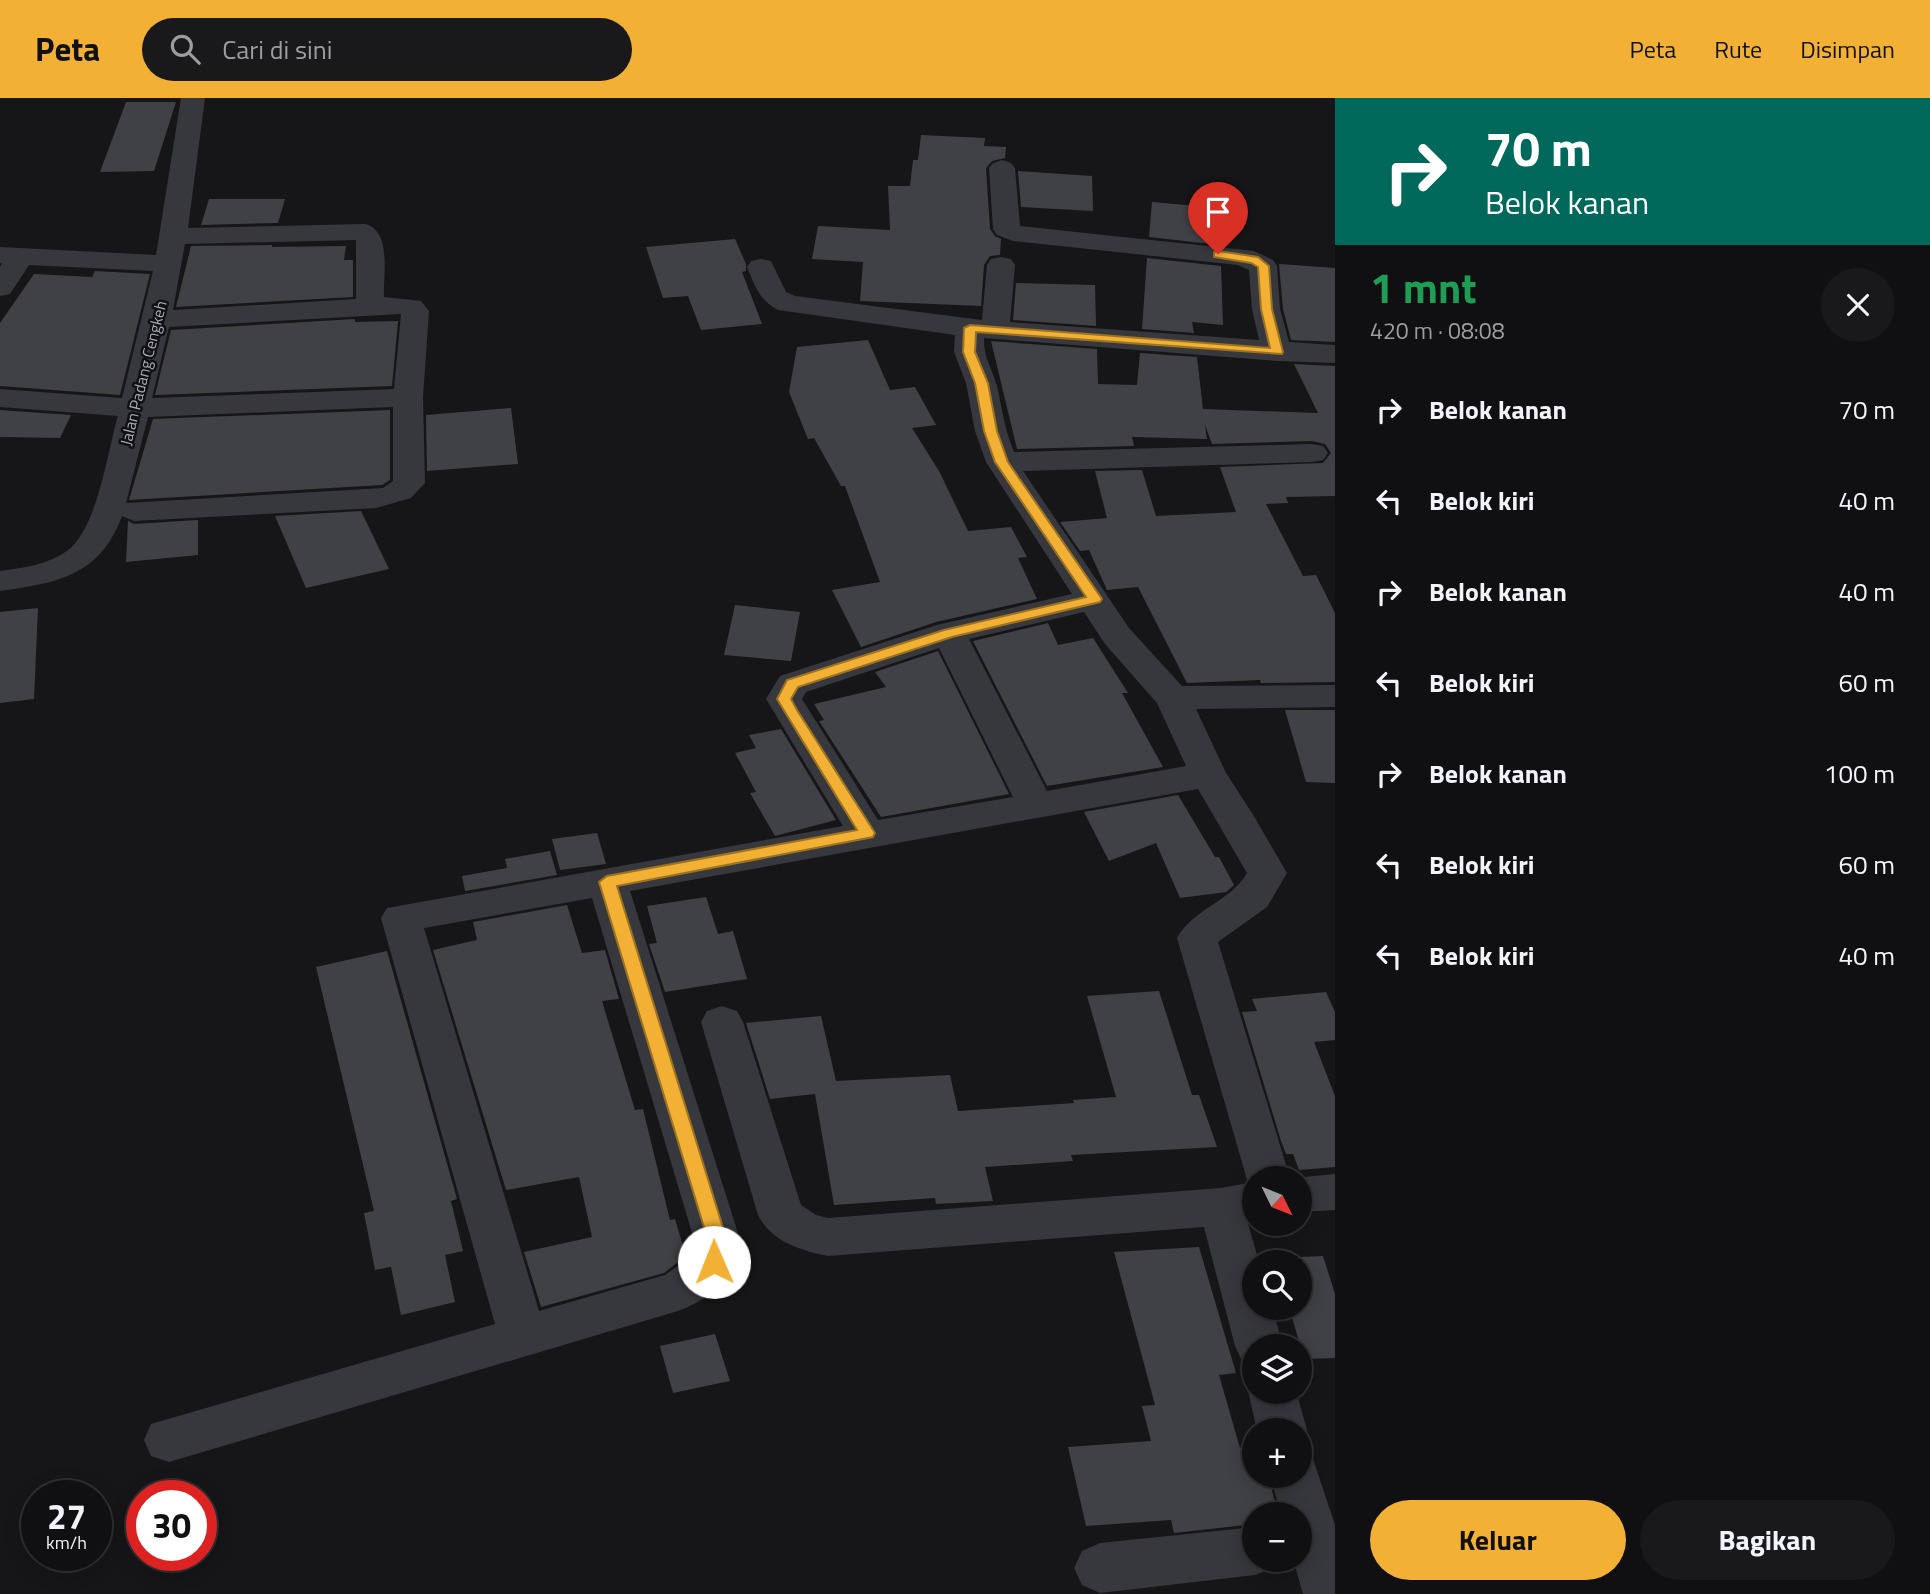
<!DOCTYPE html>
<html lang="id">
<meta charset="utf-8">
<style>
:root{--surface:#101012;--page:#19191b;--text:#f1f3f6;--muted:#9c9d9f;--line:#303032;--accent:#f2b134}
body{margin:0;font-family:"Titillium Web",sans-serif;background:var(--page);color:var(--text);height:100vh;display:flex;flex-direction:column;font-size:26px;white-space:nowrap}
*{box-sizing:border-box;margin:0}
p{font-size:23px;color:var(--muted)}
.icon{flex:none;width:38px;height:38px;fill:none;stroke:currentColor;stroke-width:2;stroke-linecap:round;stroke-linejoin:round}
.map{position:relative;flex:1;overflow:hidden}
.sheet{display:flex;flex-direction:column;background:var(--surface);width:595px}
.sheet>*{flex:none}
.top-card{background:#00695c;color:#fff;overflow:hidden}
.needle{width:46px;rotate:133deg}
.buttons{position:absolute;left:1242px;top:1068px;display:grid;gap:14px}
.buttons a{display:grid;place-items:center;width:70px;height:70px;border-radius:50%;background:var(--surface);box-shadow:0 4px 18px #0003,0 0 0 2px var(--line);font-size:35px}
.speed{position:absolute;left:21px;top:1382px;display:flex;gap:14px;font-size:35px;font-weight:700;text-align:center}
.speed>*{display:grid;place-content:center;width:91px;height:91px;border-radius:50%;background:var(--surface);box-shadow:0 4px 18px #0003,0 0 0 2px var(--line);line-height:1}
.speed small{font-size:18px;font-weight:400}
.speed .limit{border:10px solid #d22;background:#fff;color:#111}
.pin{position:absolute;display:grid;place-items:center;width:60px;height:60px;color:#fff;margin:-72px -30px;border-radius:50% 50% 50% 0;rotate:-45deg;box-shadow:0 0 7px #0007}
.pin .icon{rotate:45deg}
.me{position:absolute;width:77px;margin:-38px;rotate:359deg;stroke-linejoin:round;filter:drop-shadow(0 0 5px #0008)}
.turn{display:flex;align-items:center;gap:24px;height:147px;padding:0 35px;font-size:32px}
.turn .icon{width:91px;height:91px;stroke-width:2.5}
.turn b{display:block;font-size:49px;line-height:60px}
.round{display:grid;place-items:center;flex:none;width:74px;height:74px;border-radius:37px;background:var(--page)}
.summary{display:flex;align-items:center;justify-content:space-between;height:119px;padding:0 35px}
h1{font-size:42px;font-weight:700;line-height:52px;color:#1e9e55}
.primary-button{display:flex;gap:14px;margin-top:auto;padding:14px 35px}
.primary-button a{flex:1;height:80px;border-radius:42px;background:var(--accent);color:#111;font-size:28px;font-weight:700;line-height:80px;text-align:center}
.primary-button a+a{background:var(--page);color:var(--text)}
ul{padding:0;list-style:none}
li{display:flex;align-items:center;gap:21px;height:91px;padding:0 35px}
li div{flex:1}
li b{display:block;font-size:26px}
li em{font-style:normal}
header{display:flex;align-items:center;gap:42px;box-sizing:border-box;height:98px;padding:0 35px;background:var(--accent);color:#111}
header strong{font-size:33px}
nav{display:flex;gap:38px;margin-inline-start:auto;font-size:24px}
.search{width:490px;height:63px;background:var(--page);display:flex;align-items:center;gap:18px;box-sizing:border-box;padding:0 24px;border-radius:38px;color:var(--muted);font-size:26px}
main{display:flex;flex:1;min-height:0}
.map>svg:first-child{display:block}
</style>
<header>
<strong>Peta</strong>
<div class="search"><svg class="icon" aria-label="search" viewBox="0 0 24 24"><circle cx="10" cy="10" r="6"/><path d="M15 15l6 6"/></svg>Cari di sini</div>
<nav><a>Peta</a><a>Rute</a><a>Disimpan</a></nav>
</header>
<main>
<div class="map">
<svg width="1335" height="1496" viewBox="0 0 1335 1496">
<rect width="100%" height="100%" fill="#161618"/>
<!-- building -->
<g fill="#404145">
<path d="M126 4H176L154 73 100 74Z"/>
<path d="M921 37 985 40 984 48 1006 49 1005 60 992 63 986 70 990 131 995 138 1001 141 1000 157 990 158 984 167 981 208 860 203 863 164 812 161 818 128 890 132 888 88H910L913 62H918Z"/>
<path d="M1018 73 1092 78 1093 113 1021 109Z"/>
<path d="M209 101H285L278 125 201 127Z"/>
<path d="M1152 104 1218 110 1220 147 1149 139Z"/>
<path d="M735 141 746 166V173L742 174 762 226 701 232 688 198 663 200 646 149Z"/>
<path d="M272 147V149L346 148 344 162H353V199L176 209 191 148Z"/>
<path d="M1147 160 1221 168 1223 227 1192 224 1194 235 1142 231Z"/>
<path d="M1279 166 1335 170V244L1291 242 1283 211Z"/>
<path d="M95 173 150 176 120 297 0 288V225L34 176 92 179Z"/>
<path d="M1016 185 1095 187 1096 228 1013 222Z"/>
<path d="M355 221V224L398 223 392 288 155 297 171 232Z"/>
<path d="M868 242 890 292 915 289 936 327 912 330 939 373 968 433 1011 429 1027 459 1018 460 1037 501 936 524 861 549 832 492 880 484 845 388H841L814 340 808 341 789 294 797 249Z"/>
<path d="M991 243 1097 251 1098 286 1137 287 1140 255 1197 259 1203 311 1318 315 1294 266 1335 268V398L1286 399 1288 405 1266 406 1303 478 1316 477 1335 515V584L1261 585 1260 582 1187 585 1138 489 1107 492 1089 452 1080 453 1060 424 1107 420 1095 373 1142 372 1156 418 1236 414 1220 369 1323 365 1331 355 1325 346 1312 343 1212 346 1205 327 1207 341 1132 339 1134 348 1017 351Z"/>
<path d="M511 310 518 366 427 373 426 317Z"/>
<path d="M0 312 71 317 60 340 0 339Z"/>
<path d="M390 312V382L382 387 129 402 153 321Z"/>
<path d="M361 413 389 471 306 490 275 418Z"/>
<path d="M198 422V457L126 464 128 423 134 426Z"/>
<path d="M735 507 800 514 791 563 724 557Z"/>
<path d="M38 510 34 601 0 605V514Z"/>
<path d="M1048 525 1058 547 1093 540 1128 595H1122L1163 669 1047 688 973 543Z"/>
<path d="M938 553 1009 696 881 719 819 623 824 622 814 606 886 589 875 574Z"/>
<path d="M1285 612H1335V685L1306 684Z"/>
<path d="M781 631 836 722 775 738 750 695 756 694 735 655 756 650 749 637Z"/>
<path d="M1178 697 1215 759H1219L1234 787 1226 794 1180 800 1156 745 1109 763 1084 714Z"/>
<path d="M597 735 606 766 560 772 552 741Z"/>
<path d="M550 753 557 777 465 793 462 778 507 770 505 761Z"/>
<path d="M706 799 718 836 733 833 747 881 665 894 649 846 657 845 647 808Z"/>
<path d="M567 807 582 855 605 852 619 901 602 903 635 1012 643 1011 670 1122 675 1121 686 1158 664 1175 541 1209 524 1154 592 1139 579 1079 506 1092 433 852 477 842 473 824Z"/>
<path d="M387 853 457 1101 451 1103 463 1153 445 1157 455 1204 401 1217 391 1169 375 1172 364 1115 374 1113 316 869Z"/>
<path d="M1159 893 1192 997H1199L1217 1049 1071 1057 1073 1063 985 1069 993 1103 936 1106 935 1100 834 1107 815 996 770 1001 746 925 821 918 836 983 950 977 958 1013 1074 1005 1073 1002 1116 999 1087 898Z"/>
<path d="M1326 894 1335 914V942L1314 944 1335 998V1069L1299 1072 1293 1056H1286L1281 1043 1242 914 1257 913 1252 901Z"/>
<path d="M1199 1149 1236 1275 1219 1277 1240 1350 1255 1349V1377H1268L1278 1416H1255V1426L1174 1435 1171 1422 1086 1428 1068 1349 1151 1343 1142 1308 1155 1307 1114 1154Z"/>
<path d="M1323 1158 1335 1196V1260L1304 1261 1289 1209H1300V1164H1275L1274 1160Z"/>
<path d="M715 1236 730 1283 673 1295 660 1248Z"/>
</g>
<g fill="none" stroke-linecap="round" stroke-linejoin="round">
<!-- minor -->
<g fill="#37383d" fill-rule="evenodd">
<path d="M181 0H205L188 130 365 126C392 133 383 176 384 199L421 203 429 213 423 299 425 385 411 400 376 410 134 423 122 418C100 478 57 485 0 493V473C23 470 47 467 67 453 98 430 107 354 118 318L0 309V291L122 300 153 173 29 167 10 196 0 198V169L2 165H0V149L156 157ZM356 142V201L173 212 185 146ZM401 216 394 291 152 300 169 229ZM393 309V383L383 390 126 405 148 319Z"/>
<path d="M1002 62 1011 65 1015 70 1020 128 1254 153 1273 162 1277 168 1280 211 1289 244 1335 247V265L1277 263 984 240C983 258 992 271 997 288 1002 311 1005 333 1014 354L1312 346 1323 348 1328 355 1323 362 1312 364 1023 373 1129 530 1182 588 1335 587V609L1196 611 1226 675 1252 715 1287 775 1267 809 1218 844 1290 1080H1255V1120L1247 1122 1259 1164H1255V1209H1272L1283 1248H1255V1267L1242 1263 1235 1248 1204 1129 828 1158C800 1152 772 1144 758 1117L701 924 707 913 722 908 737 913 743 924 801 1107 816 1117 828 1120 1221 1090 1248 1085 1177 840C1193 811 1231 803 1247 775L1198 691 630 793 742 1148C731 1181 711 1201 678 1213L169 1364 151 1358 144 1342 151 1326 495 1226 381 820 387 810 843 728 766 601 780 578 937 527 1072 496 986 364 975 333 966 285 954 254 955 237 778 212C759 202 755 188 747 169L751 163 761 161 771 163 786 194 795 198 982 222 987 167 991 161 1001 159 1011 161 1015 167 1010 224 1259 242 1252 211 1249 172 1238 167 1013 143 997 137 993 131 989 70 993 65ZM1084 514 1105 546 1157 605 1186 668 1047 693 969 541ZM939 550 1013 699 878 722 802 601 806 594ZM592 800 696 1148 687 1161 665 1177 539 1213 424 830Z"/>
<path d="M1335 1076V1112L1300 1114V1080H1294Z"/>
<path d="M1255 1278V1293H1296L1307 1332 1300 1346V1332H1257L1248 1293Z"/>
<path d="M1300 1356 1313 1361 1335 1427V1496H1303L1293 1461H1300V1416H1281L1270 1377H1300Z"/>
<path d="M1255 1429V1461H1277L1273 1470 1255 1477 1100 1495 1082 1487 1074 1470 1082 1453 1100 1445Z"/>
</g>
</g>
<!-- route -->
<path fill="#f2b134" stroke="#9d7322" stroke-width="2" d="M1218 153 1258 159 1269 168 1272 211 1283 254 1282 256 976 234 975 254 988 285 997 333 1008 364 1102 501 1100 504 952 539 798 589 791 601 797 612 875 735 873 739 617 788 729 1149 721 1170 714 1172 707 1170 705 1164 710 1149 599 784 607 778 857 732 777 601 787 582 944 532 1086 499 995 364 984 333 975 285 963 254 964 230 970 227 1270 250 1261 211 1258 169 1251 165 1214 159V154Z"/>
<g text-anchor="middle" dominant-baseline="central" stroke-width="5" stroke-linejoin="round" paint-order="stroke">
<!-- far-street labels -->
<g font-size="16" fill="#a8adb8" stroke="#111113">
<text transform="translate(143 275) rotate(-76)">Jalan Padang Cengkeh</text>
</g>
</g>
</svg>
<div class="buttons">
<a><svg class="needle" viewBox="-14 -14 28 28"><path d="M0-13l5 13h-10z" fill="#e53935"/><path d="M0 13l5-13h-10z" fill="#9c9d9f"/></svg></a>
<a><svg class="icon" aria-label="search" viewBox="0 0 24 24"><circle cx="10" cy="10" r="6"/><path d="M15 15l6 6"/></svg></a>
<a><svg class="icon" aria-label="layers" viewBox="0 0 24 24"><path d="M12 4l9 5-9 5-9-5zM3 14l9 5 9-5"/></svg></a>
<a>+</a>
<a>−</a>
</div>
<div class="speed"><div>27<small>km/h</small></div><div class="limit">30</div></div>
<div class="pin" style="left:1218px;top:156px;background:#d93025"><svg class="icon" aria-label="arrive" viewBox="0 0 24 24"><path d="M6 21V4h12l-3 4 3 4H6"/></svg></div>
<svg class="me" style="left:714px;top:1164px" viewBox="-20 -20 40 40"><circle r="19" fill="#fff"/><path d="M0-13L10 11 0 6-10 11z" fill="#f2b134"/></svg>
</div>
<section class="sheet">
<div class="top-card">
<div class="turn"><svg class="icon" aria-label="right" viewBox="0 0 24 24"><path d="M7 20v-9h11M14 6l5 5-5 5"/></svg><div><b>70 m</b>Belok kanan</div></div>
</div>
<div class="summary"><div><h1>1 mnt</h1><p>420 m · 08:08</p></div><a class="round"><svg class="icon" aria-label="close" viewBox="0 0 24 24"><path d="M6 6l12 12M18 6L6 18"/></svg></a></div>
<ul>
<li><svg class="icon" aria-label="right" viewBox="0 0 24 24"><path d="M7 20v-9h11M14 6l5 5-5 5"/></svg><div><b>Belok kanan</b></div><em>70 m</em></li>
<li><svg class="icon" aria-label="left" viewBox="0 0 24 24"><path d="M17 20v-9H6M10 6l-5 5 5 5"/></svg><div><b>Belok kiri</b></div><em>40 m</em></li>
<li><svg class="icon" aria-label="right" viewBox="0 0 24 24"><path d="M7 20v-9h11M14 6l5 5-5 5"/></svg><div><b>Belok kanan</b></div><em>40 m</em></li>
<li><svg class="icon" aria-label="left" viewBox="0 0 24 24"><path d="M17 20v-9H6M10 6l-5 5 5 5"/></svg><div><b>Belok kiri</b></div><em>60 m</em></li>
<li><svg class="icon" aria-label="right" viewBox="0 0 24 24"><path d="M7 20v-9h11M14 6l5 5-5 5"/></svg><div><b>Belok kanan</b></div><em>100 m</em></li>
<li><svg class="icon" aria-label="left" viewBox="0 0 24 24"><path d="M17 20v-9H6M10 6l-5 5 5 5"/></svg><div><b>Belok kiri</b></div><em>60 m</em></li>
<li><svg class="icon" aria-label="left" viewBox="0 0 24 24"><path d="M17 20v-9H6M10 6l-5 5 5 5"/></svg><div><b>Belok kiri</b></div><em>40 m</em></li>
</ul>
<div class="primary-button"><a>Keluar</a><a>Bagikan</a></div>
</section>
</main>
